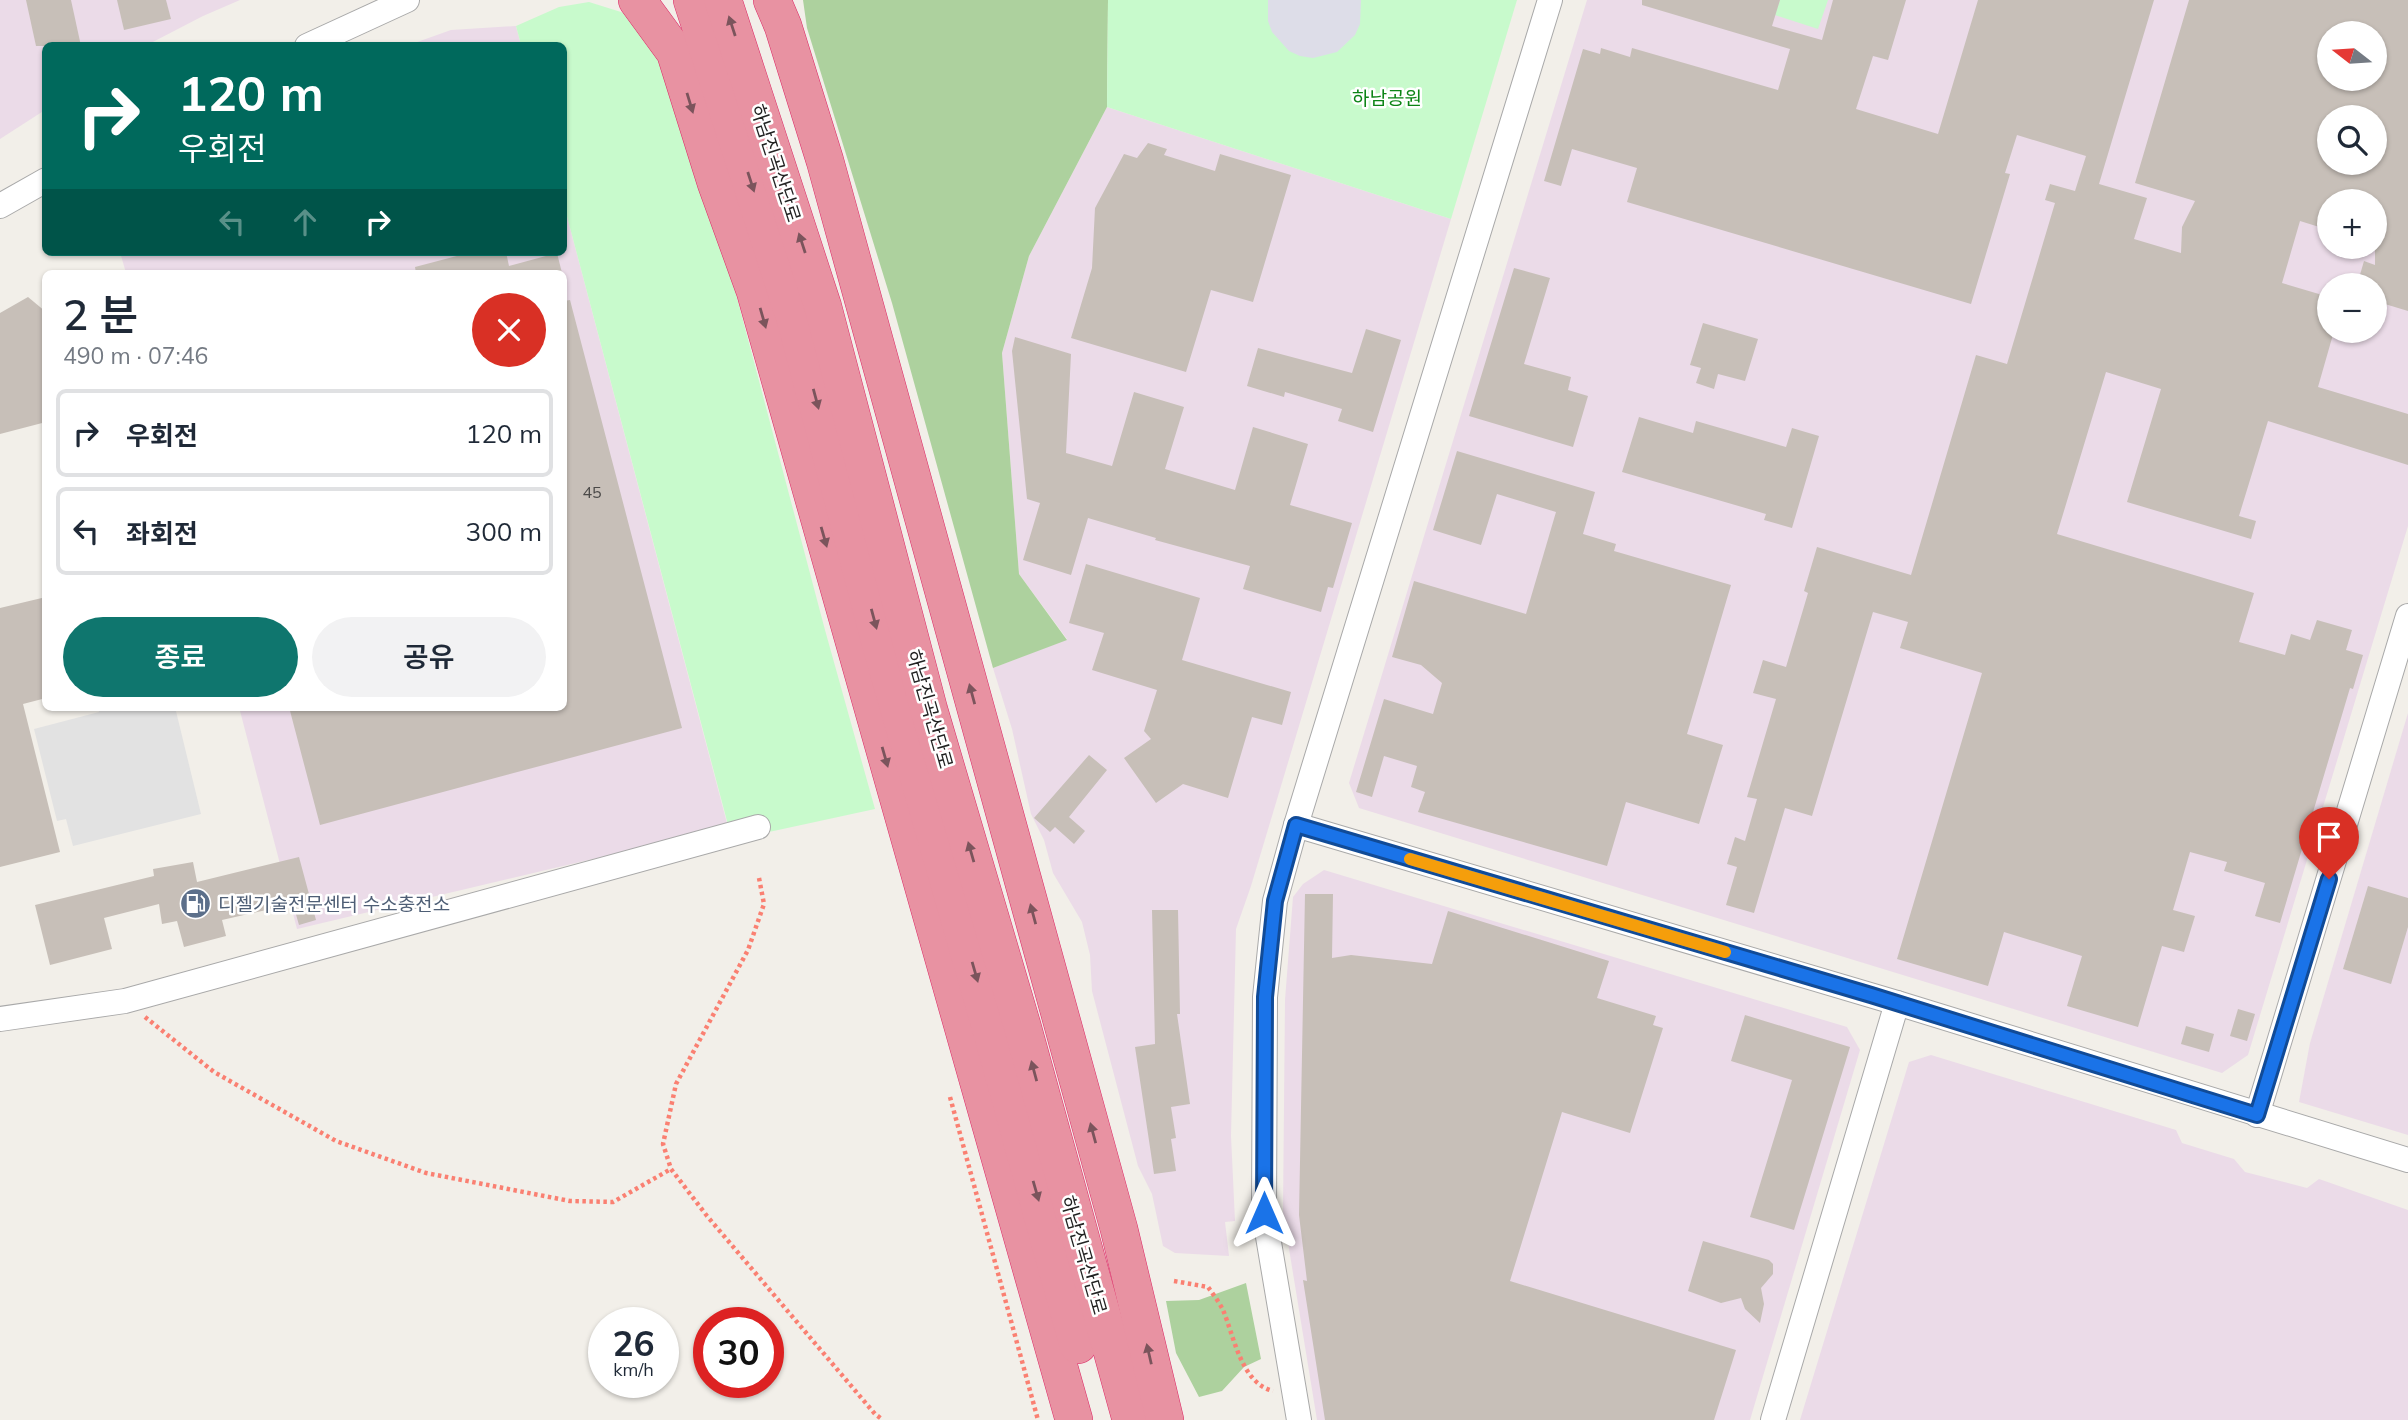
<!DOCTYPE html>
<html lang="ko">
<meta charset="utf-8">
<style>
:root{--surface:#fff;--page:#f2f2f3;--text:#1f2937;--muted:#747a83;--line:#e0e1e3;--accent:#0f766e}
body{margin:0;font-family:Mulish,"Noto Sans KR",sans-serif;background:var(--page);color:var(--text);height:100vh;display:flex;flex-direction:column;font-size:26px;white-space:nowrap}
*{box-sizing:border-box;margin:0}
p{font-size:23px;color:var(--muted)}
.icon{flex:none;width:38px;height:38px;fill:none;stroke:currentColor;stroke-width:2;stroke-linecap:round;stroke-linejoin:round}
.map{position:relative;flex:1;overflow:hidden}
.details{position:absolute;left:42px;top:270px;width:525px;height:441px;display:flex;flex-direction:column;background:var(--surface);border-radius:10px;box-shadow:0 2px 5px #0004}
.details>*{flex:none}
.banner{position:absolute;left:42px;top:42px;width:525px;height:214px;border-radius:10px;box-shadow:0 2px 5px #0004;background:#00695c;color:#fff;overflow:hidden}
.needle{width:46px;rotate:287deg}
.controls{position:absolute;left:2317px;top:21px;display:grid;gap:14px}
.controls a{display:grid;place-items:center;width:70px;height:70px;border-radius:50%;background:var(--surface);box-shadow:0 2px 5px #0004;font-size:35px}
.speed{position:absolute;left:588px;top:1307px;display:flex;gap:14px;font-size:35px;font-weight:700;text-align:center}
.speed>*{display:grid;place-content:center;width:91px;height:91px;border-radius:50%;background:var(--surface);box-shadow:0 2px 5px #0004;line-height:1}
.speed small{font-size:18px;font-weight:400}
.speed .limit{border:10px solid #d22;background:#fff;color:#111}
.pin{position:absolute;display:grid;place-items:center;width:60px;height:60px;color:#fff;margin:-72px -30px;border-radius:50% 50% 50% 0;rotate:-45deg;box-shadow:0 0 7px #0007}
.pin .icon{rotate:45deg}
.me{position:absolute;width:77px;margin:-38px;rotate:0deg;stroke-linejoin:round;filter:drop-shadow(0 0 5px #0008)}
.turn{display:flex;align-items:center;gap:24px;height:147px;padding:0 21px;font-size:32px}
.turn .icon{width:91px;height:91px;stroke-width:2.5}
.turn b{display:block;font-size:49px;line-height:60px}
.lanes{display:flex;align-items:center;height:66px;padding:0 21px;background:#0003;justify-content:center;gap:35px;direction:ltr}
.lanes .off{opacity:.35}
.round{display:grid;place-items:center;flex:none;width:74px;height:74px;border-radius:37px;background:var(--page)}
.headline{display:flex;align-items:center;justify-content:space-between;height:119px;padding:0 21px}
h1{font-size:42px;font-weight:600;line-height:52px}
.primary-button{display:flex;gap:14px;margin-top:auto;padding:14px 21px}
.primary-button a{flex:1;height:80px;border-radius:42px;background:var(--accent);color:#fff;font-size:28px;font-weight:600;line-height:80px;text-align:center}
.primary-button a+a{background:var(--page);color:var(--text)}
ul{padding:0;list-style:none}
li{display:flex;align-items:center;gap:21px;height:88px;margin:0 14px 10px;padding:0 7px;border:4px solid var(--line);border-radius:10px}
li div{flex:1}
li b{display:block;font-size:26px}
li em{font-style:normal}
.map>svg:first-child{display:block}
</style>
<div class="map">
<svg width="2408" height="1420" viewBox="0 0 2408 1420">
<rect width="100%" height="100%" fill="#f2efe9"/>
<!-- industrial -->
<g fill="#ebdbe8" fill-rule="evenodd">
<path d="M0 0H240L203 16 147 45 46 46 45 110 0 139Z"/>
<path d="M1587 0H2408V526L2248 1055 2222 1073 1359 808 1349 783ZM2329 33H2375V79H2329ZM2329 117H2375V163H2329ZM2329 201H2375V247H2329ZM2329 285H2375V331H2329Z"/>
<path d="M516 26 521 45 406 46 451 30Z"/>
<path d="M1107 107 1451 219 1251 886 1236 929 1231 1136 1235 1221 1225 1222 1229 1256 1175 1253 1163 1246 1152 1194 1138 1166 1092 991 1090 955 1082 922 1053 873 1044 840 1031 814 1012 729 993 668 1067 639 1019 574 1002 353 1029 256Z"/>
<path d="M564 205 728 827 297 929 239 707H564V273H126L120 252H564Z"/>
<path d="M2408 713V1135L2299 1102 2310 1043Z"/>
<path d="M1324 870 1847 1027 1860 1050 1750 1420H1317L1283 1212 1285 1000 1293 897 1303 884Z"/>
<path d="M1931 1055 2176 1130 2182 1143 2234 1159 2245 1172 2307 1188 2319 1179 2408 1210V1420H1800L1909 1062Z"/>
</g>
<!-- forest -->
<g fill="#add19e">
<path d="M803 0H1108L1107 107 1029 256 1002 353 1019 574 1067 640 993 668 892 303 807 28Z"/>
<path d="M1246 1283 1261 1359 1244 1367 1222 1391 1199 1397 1176 1353 1166 1301 1199 1300Z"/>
</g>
<!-- park -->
<g fill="#c8facc">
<path d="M1108 0H1517L1451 219 1107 107Z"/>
<path d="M1780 0H1828L1818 29 1775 15Z"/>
<path d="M589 2 621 12 641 21 658 44 718 226 825 630 875 809 732 840 564 205V46L521 45 516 26 559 7Z"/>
</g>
<!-- parking -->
<path fill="#e2e2e2" d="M98 707H175L201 814 73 846 66 819 57 821 34 729 99 712Z"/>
<!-- plaza -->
<path fill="#dddde8" d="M1268 0H1361L1360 24 1355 35 1337 52 1313 58 1300 56 1289 51 1272 32 1268 21Z"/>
<!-- building -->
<g fill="#c7bfb8" fill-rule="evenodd">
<path d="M26 0H71L81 46H36Z"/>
<path d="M117 0H166L171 19 124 30Z"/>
<path d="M1642 0H1780L1772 26 1822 40 1833 0H1906L1888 60 1873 56 1856 109 1938 134 1978 0H2154L2099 184 2147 198 2134 239 2181 253 2182 227 2195 201 2135 183 2189 0H2408V311L2375 301V285H2357L2364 261 2375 265V201H2329V230L2300 221 2282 283 2329 297V331H2334L2318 387 2408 414V465L2268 421 2239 516 2256 521 2251 539 2127 502 2161 389 2106 372 2057 534 2254 593 2239 642 2285 655 2291 634 2310 640 2317 620 2352 630 2346 650 2363 655 2353 689 2350 688 2280 923 2255 916 2265 883 2224 871 2227 862 2190 852 2173 910 2195 916 2184 952 2162 946 2138 1027 2067 1006 2082 956 2004 932 1988 986 1897 959 1982 673 1900 648 1908 622 1873 612 1812 816 1785 808 1754 913 1726 905 1737 867 1727 864 1735 837 1745 841 1757 799 1747 797 1776 699 1753 693 1763 660 1786 667 1808 593 1804 591 1817 547 1911 575 1976 355 2007 364 2055 203 2045 200 2050 184 2075 191 2086 156 2017 135 2005 173 2010 174 1971 304 1627 202 1637 168 1572 149 1561 186 1544 181 1583 49 1600 54 1601 48 1630 57 1632 48 1778 90 1790 49 1642 5ZM2329 33H2375V79H2329ZM2329 117H2375V163H2329Z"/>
<path d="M1148 143 1167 149 1164 155 1215 171 1220 154 1291 175 1253 302 1211 290 1186 372 1071 338 1092 268 1095 208 1124 154 1137 158Z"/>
<path d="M472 252H506L509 266 557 253 562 273H416L415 267Z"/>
<path d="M1514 268 1550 278 1524 364 1571 377 1568 390 1588 396 1573 447 1469 416Z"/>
<path d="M28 297 46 312V422L0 434V313Z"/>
<path d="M570 300 682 728 320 825 289 707H564V301Z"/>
<path d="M1703 323 1758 339 1745 381 1718 374 1714 389 1696 383 1701 368 1690 365Z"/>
<path d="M1366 329 1401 340 1373 432 1338 421 1342 409 1285 392 1284 397 1247 386 1258 348 1352 373Z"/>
<path d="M1015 337 1071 354 1066 453 1112 466 1134 392 1184 407 1165 469 1235 490 1253 427 1308 444 1290 505 1352 523 1333 588 1328 587 1321 612 1243 589 1250 566 1155 540 1156 538 1088 518 1071 575 1023 560 1040 503 1027 499 1012 351Z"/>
<path d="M1639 417 1693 433 1696 421 1786 447 1792 428 1819 436 1792 528 1764 520 1766 514 1622 472Z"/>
<path d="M1457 451 1595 492 1583 534 1616 544 1614 551 1731 585 1687 734 1723 745 1699 824 1626 802 1607 866 1418 812 1425 792 1411 787 1417 766 1384 756 1372 797 1356 792 1384 699 1433 714 1442 683 1421 665 1392 657 1414 581 1526 614 1556 512 1497 494 1481 545 1433 530Z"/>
<path d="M1086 564 1200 598 1182 660 1291 692 1282 725 1252 717 1228 798 1183 784 1156 803 1124 758 1151 739 1144 731 1157 690 1092 670 1104 633 1069 623Z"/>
<path d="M46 597V698L23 704 60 852 0 867V608Z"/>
<path d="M1089 755 1107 770 1069 817 1085 831 1074 844 1055 827 1050 832 1034 818Z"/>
<path d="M299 857 316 920 299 925 293 904 222 920 226 936 184 947 177 921 162 924 159 904 104 918 112 949 50 965 35 905 154 876 153 869 193 862 197 882Z"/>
<path d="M2368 886 2408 898V927L2391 984 2343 969Z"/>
<path d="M1305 894H1333L1332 958 1351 955 1432 964 1448 911 1609 961 1597 998 1656 1016 1653 1025 1663 1028 1630 1133 1562 1112 1510 1281 1736 1350 1714 1420H1325L1303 1280 1307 1281 1299 1215Z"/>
<path d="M1152 910H1178L1180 1014H1177L1190 1104 1171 1107 1176 1138 1171 1139 1176 1171 1154 1174 1135 1047 1155 1044Z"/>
<path d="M2238 1009 2255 1014 2247 1041 2230 1036Z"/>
<path d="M1745 1015 1850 1047 1794 1230 1750 1217 1792 1080 1731 1061Z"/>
<path d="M2186 1026 2214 1034 2209 1052 2181 1044Z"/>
<path d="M1703 1241 1769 1260 1773 1264V1274L1761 1288 1764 1304 1760 1323 1745 1309 1741 1298 1721 1303 1688 1291Z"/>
</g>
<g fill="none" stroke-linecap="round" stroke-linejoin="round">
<defs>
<g id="minor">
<path d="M307 46 407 0"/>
<path d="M0 206 46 180"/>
<path d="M1296 825 1897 1003 2408 1160"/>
<path d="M0 1019 125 1001 758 827"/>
<path d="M2257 1115 2408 616"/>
<path d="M1299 1420 1264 1213 1265 997 1275 901 1296 825 1550 0"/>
<path d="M1773 1420 1897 1003"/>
</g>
<g id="highway">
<path d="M637 0 675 52 716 183 755 291 1074 1420"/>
<path d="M692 0 796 322 882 650 992 1033 1078 1345"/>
<path d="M723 0 823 307 929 710 1022 1025 1131 1420"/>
<path d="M772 0 783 26 825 161 1119 1229 1165 1420"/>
</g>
</defs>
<!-- minor casing -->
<use href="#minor" stroke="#a9a9a9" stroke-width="26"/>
<!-- highway casing -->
<use href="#highway" stroke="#dc2a67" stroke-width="38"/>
<!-- path -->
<g stroke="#fa8072" stroke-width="4.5" stroke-dasharray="3.5 3.5" stroke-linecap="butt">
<path d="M759 878 764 904 748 950 676 1084 663 1144 671 1169 707 1216 875 1414 883 1420"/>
<path d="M145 1017 214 1072 336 1141 426 1173 570 1201 613 1202 671 1169"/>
<path d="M950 1097 1038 1420"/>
<path d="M1174 1281 1208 1287C1213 1294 1219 1302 1223 1310 1234 1336 1241 1383 1273 1391"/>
</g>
<!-- minor -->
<use href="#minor" stroke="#fff" stroke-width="24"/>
<!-- highway -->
<use href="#highway" stroke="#e892a2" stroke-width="37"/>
</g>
<!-- one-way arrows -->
<defs><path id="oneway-solid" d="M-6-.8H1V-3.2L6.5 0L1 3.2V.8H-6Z" transform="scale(1.75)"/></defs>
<g fill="#7b545c">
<use href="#oneway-solid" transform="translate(732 26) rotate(-108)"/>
<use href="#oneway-solid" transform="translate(690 103) rotate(73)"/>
<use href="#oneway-solid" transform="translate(751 182) rotate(72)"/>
<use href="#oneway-solid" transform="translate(802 243) rotate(-108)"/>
<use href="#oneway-solid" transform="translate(763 318) rotate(74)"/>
<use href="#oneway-solid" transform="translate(816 399) rotate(75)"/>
<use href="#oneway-solid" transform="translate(824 537) rotate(74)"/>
<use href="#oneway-solid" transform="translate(874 619) rotate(75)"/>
<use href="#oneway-solid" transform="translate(972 694) rotate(-105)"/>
<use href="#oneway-solid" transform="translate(885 757) rotate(74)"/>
<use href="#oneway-solid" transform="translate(971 852) rotate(-106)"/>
<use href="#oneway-solid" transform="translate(1033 914) rotate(-105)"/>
<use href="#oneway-solid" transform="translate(975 972) rotate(74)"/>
<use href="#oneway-solid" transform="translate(1034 1071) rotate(-105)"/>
<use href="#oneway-solid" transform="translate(1093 1133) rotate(-105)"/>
<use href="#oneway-solid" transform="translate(1036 1191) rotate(74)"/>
<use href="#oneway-solid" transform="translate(1149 1354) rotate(-103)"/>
</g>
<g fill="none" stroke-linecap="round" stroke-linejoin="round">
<defs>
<path id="route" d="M1264 1213 1265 997 1275 901 1296 825 1871 995 2257 1115 2329 879"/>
</defs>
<!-- route casing -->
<use href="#route" stroke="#114b97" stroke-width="18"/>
<!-- route -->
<use href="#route" stroke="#1a73e8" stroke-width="12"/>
<!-- slow -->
<path stroke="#f59e0b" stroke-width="12" d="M1410 859 1725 952"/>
</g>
<!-- icons -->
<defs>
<symbol id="fuel-disc" viewBox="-11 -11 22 22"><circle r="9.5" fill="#5c6f8a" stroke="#fff"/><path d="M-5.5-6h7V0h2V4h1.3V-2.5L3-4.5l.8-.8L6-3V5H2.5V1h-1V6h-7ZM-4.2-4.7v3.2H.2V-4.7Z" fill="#fff"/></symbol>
</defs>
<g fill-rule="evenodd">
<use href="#fuel-disc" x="178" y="886" width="35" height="35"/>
</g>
<g text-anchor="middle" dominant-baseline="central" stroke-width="5" stroke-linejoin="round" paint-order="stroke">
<!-- number labels -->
<g font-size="16" fill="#4b4948">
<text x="592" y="492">45</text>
</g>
<!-- park labels -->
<g font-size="19" fill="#0c8416" stroke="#fff">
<text x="1387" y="98">하남공원</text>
</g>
<!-- street labels -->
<g font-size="19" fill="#222" stroke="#fff">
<text transform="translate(776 163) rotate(72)">하남진곡산단로</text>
<text transform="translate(930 709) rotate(74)">하남진곡산단로</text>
<text transform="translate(1084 1255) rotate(74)">하남진곡산단로</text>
</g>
<!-- service labels -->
<g font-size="19" fill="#4e5e75" stroke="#fff" text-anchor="start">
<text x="218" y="904">디젤기술전문센터 수소충전소</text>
</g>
</g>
</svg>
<div class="controls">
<a><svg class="needle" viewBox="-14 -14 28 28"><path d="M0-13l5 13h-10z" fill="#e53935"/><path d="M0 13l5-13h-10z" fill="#747a83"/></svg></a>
<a><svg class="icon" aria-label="search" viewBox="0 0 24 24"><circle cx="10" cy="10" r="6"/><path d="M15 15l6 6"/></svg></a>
<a>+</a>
<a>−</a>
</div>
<div class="speed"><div>26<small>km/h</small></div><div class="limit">30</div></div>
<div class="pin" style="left:2329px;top:879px;background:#d93025"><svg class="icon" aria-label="arrive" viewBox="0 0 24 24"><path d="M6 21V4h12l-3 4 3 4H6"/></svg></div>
<svg class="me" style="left:1264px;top:1213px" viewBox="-20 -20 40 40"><path d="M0-17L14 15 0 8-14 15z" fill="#1a73e8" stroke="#fff" stroke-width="4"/></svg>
<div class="banner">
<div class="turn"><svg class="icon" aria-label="right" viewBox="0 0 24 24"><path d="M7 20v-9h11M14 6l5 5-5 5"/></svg><div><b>120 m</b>우회전</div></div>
<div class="lanes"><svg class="icon off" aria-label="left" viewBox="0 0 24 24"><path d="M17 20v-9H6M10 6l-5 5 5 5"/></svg><svg class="icon off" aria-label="ahead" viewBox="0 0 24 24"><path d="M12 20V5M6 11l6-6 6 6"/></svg><svg class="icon" aria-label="right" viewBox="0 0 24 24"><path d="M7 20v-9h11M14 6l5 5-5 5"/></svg></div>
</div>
<section class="details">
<div class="headline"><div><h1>2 분</h1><p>490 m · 07:46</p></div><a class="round" style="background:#d93025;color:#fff"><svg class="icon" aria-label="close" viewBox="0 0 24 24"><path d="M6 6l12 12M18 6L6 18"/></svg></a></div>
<ul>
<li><svg class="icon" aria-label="right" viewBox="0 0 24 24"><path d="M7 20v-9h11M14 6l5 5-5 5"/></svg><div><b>우회전</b></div><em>120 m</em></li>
<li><svg class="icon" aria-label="left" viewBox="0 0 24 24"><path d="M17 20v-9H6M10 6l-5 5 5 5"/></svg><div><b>좌회전</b></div><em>300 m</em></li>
</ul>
<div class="primary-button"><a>종료</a><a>공유</a></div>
</section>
</div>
